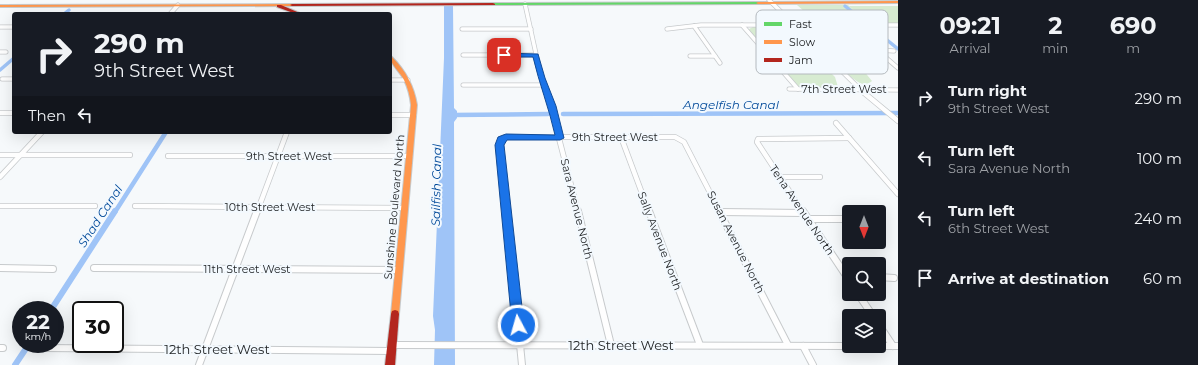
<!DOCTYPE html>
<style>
:root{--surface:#171b24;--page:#242831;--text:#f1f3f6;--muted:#9ea1a6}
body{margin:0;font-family:Montserrat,sans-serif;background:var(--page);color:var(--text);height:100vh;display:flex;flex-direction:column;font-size:15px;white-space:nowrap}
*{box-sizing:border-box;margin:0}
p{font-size:13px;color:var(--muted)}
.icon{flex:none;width:22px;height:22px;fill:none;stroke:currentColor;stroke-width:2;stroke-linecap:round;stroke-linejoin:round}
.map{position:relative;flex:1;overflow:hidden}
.side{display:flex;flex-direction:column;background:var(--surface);width:300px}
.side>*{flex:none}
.guide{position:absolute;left:12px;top:12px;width:380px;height:122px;border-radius:4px;box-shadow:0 4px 16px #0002;background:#171b24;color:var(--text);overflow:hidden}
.needle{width:26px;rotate:180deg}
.fabs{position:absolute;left:842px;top:205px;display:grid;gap:8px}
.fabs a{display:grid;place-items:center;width:44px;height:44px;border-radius:4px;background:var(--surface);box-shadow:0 4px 16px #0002;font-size:20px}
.speed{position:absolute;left:12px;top:301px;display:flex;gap:8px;font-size:20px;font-weight:700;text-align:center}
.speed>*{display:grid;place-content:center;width:52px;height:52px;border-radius:50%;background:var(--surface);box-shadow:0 4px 16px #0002;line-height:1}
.speed small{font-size:10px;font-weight:400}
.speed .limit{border:2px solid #111;border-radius:6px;background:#fff;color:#111}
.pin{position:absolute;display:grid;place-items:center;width:34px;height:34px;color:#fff;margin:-17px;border-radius:8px;box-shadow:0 2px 6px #0006}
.me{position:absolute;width:44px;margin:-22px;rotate:354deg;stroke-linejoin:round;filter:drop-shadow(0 0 3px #0008)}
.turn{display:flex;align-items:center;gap:14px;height:84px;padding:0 16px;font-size:18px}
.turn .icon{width:52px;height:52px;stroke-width:2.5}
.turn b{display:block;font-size:28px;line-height:34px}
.then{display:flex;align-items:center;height:38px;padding:0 16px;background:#0003;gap:8px;font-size:15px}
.eta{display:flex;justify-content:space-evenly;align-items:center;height:68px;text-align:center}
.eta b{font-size:24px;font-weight:700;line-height:28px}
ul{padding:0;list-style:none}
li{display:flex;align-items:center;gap:12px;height:60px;padding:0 16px}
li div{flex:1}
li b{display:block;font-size:15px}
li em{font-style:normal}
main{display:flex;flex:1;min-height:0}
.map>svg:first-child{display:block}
</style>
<main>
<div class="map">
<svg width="898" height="365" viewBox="0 0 898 365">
<rect width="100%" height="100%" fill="#f6f9fb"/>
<!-- green -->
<g fill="#d7ebd1">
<path d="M797 5H894H848L868 23 884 26 843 32 837 38 872 81C870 83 867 84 863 84 851 82 816 41 805 30L803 26 809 20 805 12Z"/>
<path d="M849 6H898V23H869Z"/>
<path d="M755 26 776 27 791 33 835 77 838 87 813 89 798 87 750 33 749 29Z"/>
</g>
<!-- water -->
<path fill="#9fc4f7" d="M444 6H453L454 108 457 111V118L454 122 455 365H434L435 330 433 316 444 58Z"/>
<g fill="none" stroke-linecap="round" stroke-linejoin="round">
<!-- canal-far2 -->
<g stroke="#9fc4f7" stroke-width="3.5">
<path d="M845 6 866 23"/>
<path d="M64 14 69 10"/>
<path d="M871 27 898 49"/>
<path d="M0 70 14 58"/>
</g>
<!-- canal-far1 -->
<g stroke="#9fc4f7" stroke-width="4.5">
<path d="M563 114 898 113"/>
<path d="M451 115 548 114"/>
<path d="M115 212 166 132"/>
</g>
<!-- canal -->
<g stroke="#9fc4f7" stroke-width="6">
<path d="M51 310 115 211"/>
<path d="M15 365 29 344"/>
</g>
<defs>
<g id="street-far2">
<path d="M769 0 864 93"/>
<path d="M525 4 540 72 547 93"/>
<path d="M170 14 178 5"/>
<path d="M742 25 798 89"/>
<path d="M848 25 898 68"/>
<path d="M694 26 720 63"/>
<path d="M0 27H14"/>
<path d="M462 29H531"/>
<path d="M667 29 701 25H898"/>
<path d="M878 50 894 51"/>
<path d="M0 52H6"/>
<path d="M463 55H536"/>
<path d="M690 56H715"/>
<path d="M2 79H14"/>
<path d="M390 80H408"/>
<path d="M463 85H544"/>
<path d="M789 89 898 90"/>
</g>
<g id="street-far1">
<path d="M547 92 578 212"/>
<path d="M863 92 898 121"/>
<path d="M0 113H14"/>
<path d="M390 115H414"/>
<path d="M836 123 898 194"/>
<path d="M621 137 649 212"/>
<path d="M0 155H130"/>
<path d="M168 156H410"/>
<path d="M0 177 42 132"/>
<path d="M779 177H820"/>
<path d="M0 206H95"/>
<path d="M135 206 405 208"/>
<path d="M257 212 287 132"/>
<path d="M507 212 500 145 501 139 505 137H675L684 142 720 212"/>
<path d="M803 212 757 142 758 139 849 138"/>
</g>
<g id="street">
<path d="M507 211 522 365"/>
<path d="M578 211 611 345"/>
<path d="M649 211 700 345"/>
<path d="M719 211 788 345"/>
<path d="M803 211 849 280"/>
<path d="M721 212 803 213"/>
<path d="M808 219H849"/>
<path d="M0 268 53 269"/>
<path d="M94 268 399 270"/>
<path d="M879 277 894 278"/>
<path d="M858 294 873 316"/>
<path d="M879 325 893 346"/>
<path d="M392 345 849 346"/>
<path d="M803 346 813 365"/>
<path d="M879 346H898"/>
<path d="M0 348H3"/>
<path d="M43 348 392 351"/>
<path d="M199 365 257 211"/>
</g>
<path id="fast" d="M758 2H760V4L493 5 491 4 493 3Z"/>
<g id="slow">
<path d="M898 1V3L758 4 756 3 758 2Z"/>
<path d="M294 4V6H292L0 7V5Z"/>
<path d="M390 56 392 57C406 71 414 86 417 105L399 314 398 317 395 318 392 317 391 314 411 105C410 96 408 88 404 80 401 73 390 64 390 56Z"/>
</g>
<g id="jam">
<path d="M493 3 495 4V5L292 6 290 5 292 4Z"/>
<path d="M277 5H281L302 14H296L277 7Z"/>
<path d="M395 310 398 311 399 314 395 365H385L391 314 392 311Z"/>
</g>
</defs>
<!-- street-far2 casing -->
<use href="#street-far2" stroke="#c7cacc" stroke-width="5"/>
<!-- street-far1 casing -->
<use href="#street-far1" stroke="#c7cacc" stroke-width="6"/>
<!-- street casing -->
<use href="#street" stroke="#c7cacc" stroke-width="8"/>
<!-- fast casing -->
<use href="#fast" stroke="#c7cacc" stroke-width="2"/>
<!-- slow casing -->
<use href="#slow" stroke="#c7cacc" stroke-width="2"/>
<!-- jam casing -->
<use href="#jam" stroke="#c7cacc" stroke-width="2"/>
<!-- street-far2 -->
<use href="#street-far2" stroke="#fefefe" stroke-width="3.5"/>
<!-- street-far1 -->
<use href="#street-far1" stroke="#fefefe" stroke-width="4.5"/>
<!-- street -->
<use href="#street" stroke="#fefefe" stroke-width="6"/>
<!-- fast -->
<use href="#fast" fill="#63d668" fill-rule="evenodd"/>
<!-- slow -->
<use href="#slow" fill="#ff974d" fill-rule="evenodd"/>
<!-- jam -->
<use href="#jam" fill="#b3261e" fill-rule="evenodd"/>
</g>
<!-- route -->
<path fill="#1a73e8" stroke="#114b97" d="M501 53 538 54 545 78 556 106 564 138 560 140H507L504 145 524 325 522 328 518 330 514 328 512 325 495 145 498 137 506 134 555 135C549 108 539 83 533 57H504L500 55Z"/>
<g text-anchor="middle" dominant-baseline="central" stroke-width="4" stroke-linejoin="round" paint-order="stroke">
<!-- street labels -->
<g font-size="11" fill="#222527" stroke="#f3f9fe">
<text x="844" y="89">7th Street West</text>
<text x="615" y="137">9th Street West</text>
<text x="289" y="156">9th Street West</text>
<text x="270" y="207">10th Street West</text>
<text transform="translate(394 207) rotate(-85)">Sunshine Boulevard North</text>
<text transform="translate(577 209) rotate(76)">Sara Avenue North</text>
<text transform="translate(802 210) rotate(56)">Tena Avenue North</text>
<text transform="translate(660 241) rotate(69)">Sally Avenue North</text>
<text transform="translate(736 242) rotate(63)">Susan Avenue North</text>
<text x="247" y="269">11th Street West</text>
</g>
<!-- water labels -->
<g font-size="12" font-style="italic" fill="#004999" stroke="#f3f9fe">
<text x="731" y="104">Angelfish Canal</text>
<text transform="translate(436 185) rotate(-89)">Sailfish Canal</text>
<text transform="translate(100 216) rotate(-57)">Shad Canal</text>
</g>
<!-- near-street labels -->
<g font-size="13" fill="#222527" stroke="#f3f9fe">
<text x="621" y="345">12th Street West</text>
<text x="217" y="349">12th Street West</text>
</g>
</g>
<!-- legend -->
<rect x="756" y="10" width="132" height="64" rx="6" fill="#f3f9fe" stroke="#b4b9be" stroke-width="1"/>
<rect x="764" y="22" width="18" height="4" fill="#63d668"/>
<rect x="764" y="40" width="18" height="4" fill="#ff974d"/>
<rect x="764" y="58" width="18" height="4" fill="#b3261e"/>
<g font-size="11" fill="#222527">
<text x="789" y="28">Fast</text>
<text x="789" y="46">Slow</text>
<text x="789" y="64">Jam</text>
</g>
</svg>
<div class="fabs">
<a><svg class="needle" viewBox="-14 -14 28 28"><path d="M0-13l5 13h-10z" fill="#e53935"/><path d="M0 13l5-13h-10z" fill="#9ea1a6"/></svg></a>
<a><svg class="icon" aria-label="search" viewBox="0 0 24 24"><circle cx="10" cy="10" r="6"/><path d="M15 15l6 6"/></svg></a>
<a><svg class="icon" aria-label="layers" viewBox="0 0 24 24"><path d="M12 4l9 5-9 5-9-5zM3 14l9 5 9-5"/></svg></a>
</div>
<div class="speed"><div>22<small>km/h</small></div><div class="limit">30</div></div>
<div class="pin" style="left:504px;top:55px;background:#d93025"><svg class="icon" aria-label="arrive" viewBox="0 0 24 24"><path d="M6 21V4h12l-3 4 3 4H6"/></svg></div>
<svg class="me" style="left:518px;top:325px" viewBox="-20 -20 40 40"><circle r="17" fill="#1a73e8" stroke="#fff" stroke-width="3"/><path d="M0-11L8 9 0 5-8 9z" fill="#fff"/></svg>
<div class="guide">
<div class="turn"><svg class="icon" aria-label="right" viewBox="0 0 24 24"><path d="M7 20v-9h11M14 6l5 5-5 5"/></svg><div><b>290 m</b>9th Street West</div></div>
<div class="then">Then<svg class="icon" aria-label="left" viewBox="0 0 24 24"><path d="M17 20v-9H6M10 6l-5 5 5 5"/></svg></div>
</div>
</div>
<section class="side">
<div class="eta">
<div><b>09:21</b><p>Arrival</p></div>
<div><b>2</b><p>min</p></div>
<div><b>690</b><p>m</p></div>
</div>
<ul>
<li><svg class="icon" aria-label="right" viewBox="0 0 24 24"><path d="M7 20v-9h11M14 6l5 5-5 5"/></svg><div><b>Turn right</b><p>9th Street West</p></div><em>290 m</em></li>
<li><svg class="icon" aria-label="left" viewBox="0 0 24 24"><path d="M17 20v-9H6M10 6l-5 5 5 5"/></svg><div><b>Turn left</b><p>Sara Avenue North</p></div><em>100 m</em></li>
<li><svg class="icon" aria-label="left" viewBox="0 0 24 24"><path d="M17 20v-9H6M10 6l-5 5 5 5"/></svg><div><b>Turn left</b><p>6th Street West</p></div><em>240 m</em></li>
<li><svg class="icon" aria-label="arrive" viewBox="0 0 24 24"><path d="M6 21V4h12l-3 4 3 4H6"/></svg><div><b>Arrive at destination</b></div><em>60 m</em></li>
</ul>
</section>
</main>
